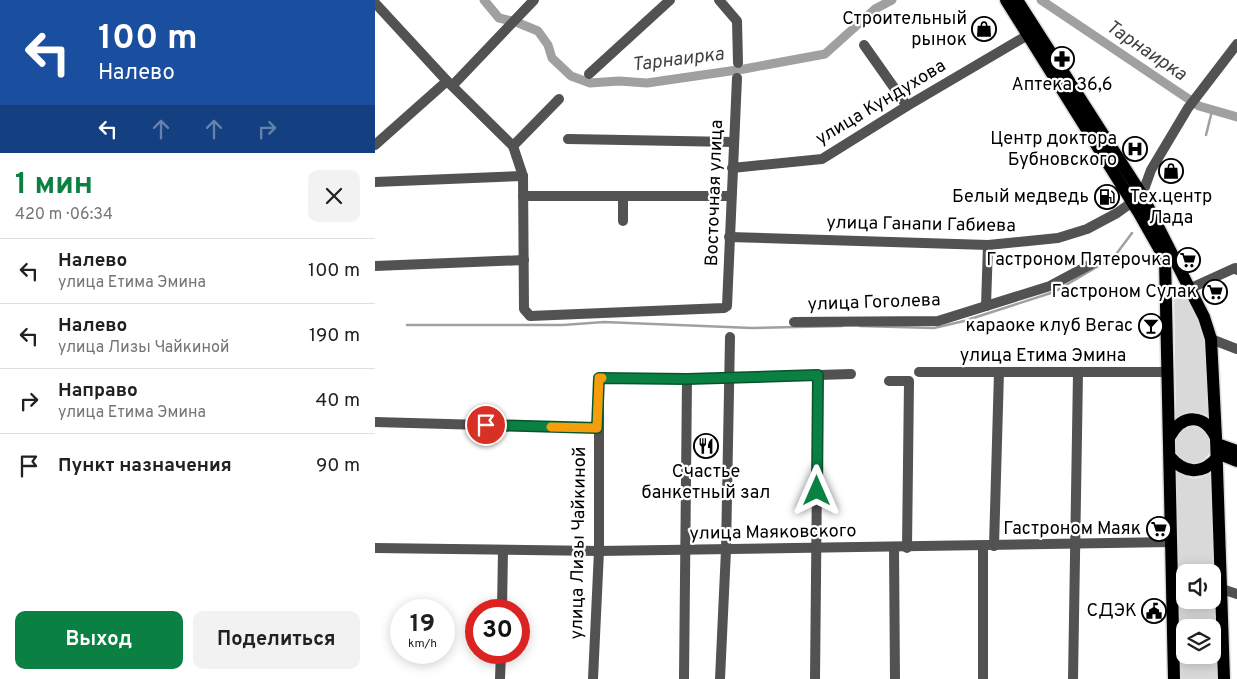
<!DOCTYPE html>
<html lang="ru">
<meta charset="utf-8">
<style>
:root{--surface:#fff;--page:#f2f2f2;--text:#202124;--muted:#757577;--line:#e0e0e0;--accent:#0b8043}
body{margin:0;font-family:Overpass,sans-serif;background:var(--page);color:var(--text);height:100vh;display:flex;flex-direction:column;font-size:19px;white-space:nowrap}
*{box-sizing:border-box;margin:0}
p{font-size:16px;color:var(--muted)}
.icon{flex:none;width:28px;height:28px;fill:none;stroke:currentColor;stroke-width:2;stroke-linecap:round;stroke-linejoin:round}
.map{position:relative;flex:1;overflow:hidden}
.sheet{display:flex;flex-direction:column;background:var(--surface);width:375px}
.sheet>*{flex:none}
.banner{background:#1a4fa0;color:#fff;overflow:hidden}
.buttons{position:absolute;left:801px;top:564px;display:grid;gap:10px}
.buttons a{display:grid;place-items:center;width:45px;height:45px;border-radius:10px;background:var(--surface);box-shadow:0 2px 12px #0003;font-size:25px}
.speed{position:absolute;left:15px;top:599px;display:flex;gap:10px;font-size:25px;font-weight:700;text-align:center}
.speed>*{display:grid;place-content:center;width:65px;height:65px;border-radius:50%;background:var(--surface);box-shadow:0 2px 12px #0003;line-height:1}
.speed small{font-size:12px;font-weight:400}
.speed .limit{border:8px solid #d22;background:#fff;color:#111}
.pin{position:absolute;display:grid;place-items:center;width:42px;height:42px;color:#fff;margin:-21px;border:2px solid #fff;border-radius:50%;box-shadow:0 1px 5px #0007}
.me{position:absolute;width:55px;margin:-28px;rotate:0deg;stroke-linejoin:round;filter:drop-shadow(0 0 4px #0008)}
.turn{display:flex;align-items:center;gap:18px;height:105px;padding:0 15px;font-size:22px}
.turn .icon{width:65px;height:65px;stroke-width:2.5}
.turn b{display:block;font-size:35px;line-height:42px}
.lanes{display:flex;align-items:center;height:48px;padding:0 15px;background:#0003;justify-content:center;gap:25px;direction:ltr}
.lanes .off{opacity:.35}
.round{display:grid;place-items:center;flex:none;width:52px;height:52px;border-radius:10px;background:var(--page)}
.head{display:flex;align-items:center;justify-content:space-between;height:85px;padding:0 15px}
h1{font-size:30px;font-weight:700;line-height:38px;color:var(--accent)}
.primary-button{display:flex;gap:10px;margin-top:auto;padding:10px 15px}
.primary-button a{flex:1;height:58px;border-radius:10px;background:var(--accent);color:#fff;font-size:20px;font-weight:700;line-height:58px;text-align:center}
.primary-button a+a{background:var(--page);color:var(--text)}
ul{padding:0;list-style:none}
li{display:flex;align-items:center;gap:15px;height:65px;padding:0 15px;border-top:1px solid var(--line)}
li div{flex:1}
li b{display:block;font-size:19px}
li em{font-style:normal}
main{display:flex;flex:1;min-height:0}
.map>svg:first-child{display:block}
</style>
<main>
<section class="sheet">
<div class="banner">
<div class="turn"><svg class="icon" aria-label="left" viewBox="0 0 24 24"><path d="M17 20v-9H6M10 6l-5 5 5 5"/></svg><div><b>100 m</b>Налево</div></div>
<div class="lanes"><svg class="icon" aria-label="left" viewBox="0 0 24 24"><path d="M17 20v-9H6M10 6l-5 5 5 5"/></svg><svg class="icon off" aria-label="ahead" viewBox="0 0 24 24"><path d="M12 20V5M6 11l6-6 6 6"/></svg><svg class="icon off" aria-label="ahead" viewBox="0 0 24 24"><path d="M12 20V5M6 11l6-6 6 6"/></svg><svg class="icon off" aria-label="right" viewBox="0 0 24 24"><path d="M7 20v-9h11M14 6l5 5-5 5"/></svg></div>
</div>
<div class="head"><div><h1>1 мин</h1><p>420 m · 06:34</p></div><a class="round"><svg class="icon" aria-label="close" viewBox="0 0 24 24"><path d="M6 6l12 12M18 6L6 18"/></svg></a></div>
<ul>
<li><svg class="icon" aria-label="left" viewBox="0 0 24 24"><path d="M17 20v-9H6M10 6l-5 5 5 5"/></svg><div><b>Налево</b><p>улица Етима Эмина</p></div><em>100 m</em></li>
<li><svg class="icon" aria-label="left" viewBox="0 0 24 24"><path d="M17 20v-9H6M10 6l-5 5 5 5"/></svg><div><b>Налево</b><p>улица Лизы Чайкиной</p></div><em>190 m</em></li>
<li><svg class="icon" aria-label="right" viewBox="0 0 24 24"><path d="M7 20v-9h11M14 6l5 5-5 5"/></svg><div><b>Направо</b><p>улица Етима Эмина</p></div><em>40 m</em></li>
<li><svg class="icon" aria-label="arrive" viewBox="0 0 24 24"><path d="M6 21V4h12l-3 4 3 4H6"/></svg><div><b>Пункт назначения</b></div><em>90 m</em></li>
</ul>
<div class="primary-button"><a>Выход</a><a>Поделиться</a></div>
</section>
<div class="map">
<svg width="862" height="679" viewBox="0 0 862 679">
<rect width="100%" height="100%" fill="#fff"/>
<!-- green -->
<g fill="#d9d9d9" fill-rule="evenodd">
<path d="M807 290 825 318 831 342 836 418C824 410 812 409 801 419L799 293Z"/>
<circle cx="818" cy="445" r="18"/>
<path d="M839 470 843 679H805L801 471C815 481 825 481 839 470ZM810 572H838V600H810ZM810 628H838V655H810Z"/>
</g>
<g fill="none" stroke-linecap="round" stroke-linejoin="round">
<!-- stream -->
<g stroke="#a0a0a0" stroke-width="2.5">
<path d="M831 135 837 111"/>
<path d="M32 325H188L229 322 377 328 467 326"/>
<path d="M485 326 559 328 589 321 679 292 739 257 757 233"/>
</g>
<!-- canal -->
<g stroke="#a0a0a0" stroke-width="9">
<path d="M109 0 124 18 141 22 163 31 173 45 177 58 196 76 215 83 244 81 272 83 369 69 450 54 500 9 517 0"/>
<path d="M666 0 824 106 862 117"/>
</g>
<defs>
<g id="major">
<path d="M631 0 764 213 790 259 799 679"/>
<path d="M642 0 767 195 829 317 836 339 841 438 849 679"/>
<path d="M795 436C808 413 830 414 841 438"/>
<path d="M842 444 862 451"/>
<path d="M842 453 862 461"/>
<path d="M795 457C810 474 827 475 842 458"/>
</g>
</defs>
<!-- major casing -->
<use href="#major" stroke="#dbdbdb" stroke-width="15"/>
<!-- minor -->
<g stroke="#525252" stroke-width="10">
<path d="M344 0 362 21 363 63"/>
<path d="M0 3 72 81 138 146 148 176 149 309 155 316 349 308 352 306 362 78"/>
<path d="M489 45 532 106"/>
<path d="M214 74 295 0"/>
<path d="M78 85 159 0"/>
<path d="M193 139 359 142"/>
<path d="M0 145 72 81"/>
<path d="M138 146 184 99"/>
<path d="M357 168 447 159 532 106 658 32"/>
<path d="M0 182 148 176"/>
<path d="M148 196H356"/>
<path d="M248 196V221"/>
<path d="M354 237 613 245 683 238 712 229 742 213 767 195 776 170 813 108 862 44"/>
<path d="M0 266 149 260"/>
<path d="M816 288 860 268 862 270"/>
<path d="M611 306 613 245"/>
<path d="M419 322 563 321 675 286 720 262"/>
<path d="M836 339 862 349"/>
<path d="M544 372H793"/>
<path d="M514 381H534L532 548"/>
<path d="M0 422 222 428"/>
<path d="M608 546V679"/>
<path d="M619 546 624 372"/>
<path d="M0 548 224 551 797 542"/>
<path d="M519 548 520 679"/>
<path d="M847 589 862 594"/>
<path d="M127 610 128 550"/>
<path d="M125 679 126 652"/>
<path d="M218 679 224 551V378L312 379 476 374"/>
<path d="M309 679 312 379"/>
<path d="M345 679 351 550 355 337"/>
<path d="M440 679 443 375"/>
<path d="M698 679 703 373"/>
</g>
<!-- major -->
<use href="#major" stroke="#000" stroke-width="12"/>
</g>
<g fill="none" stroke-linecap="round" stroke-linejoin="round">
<defs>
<path id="route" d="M111 425 222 428 224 378 312 379 443 375 442 491"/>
</defs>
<!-- route casing -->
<use href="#route" stroke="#07532c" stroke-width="12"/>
<!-- route -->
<use href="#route" stroke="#0b8043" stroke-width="9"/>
<!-- slow -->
<path stroke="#f59e0b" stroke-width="9" d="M176 427 222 428 224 378H227"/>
</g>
<!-- icons -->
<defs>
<symbol id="shop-ring" viewBox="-11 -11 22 22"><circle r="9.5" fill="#fff" stroke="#000" stroke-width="1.5"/><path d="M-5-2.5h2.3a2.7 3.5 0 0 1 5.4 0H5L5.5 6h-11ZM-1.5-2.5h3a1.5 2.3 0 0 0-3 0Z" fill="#000"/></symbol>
<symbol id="pharmacy-ring" viewBox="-11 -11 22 22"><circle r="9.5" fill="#fff" stroke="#000" stroke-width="1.5"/><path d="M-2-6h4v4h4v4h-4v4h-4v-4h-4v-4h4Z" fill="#000"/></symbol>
<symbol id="hospital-ring" viewBox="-11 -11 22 22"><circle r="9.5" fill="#fff" stroke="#000" stroke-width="1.5"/><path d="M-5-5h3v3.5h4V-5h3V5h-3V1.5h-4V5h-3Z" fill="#000"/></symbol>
<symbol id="fuel-ring" viewBox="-11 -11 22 22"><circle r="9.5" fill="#fff" stroke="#000" stroke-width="1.5"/><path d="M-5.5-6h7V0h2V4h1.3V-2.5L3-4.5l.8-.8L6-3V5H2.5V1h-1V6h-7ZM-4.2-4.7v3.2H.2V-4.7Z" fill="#000"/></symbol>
<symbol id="supermarket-ring" viewBox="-11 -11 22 22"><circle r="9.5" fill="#fff" stroke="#000" stroke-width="1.5"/><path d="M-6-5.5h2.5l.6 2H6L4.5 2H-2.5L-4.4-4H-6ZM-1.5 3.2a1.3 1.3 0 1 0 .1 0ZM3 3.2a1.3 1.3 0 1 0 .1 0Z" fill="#000"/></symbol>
<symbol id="bar-ring" viewBox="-11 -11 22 22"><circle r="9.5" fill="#fff" stroke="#000" stroke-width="1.5"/><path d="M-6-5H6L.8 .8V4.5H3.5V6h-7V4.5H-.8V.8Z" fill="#000"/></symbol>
<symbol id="restaurant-ring" viewBox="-11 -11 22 22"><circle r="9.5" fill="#fff" stroke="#000" stroke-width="1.5"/><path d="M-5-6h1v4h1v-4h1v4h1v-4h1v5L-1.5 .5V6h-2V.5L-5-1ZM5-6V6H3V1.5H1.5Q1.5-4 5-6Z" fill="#000"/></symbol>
<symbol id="civic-ring" viewBox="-11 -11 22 22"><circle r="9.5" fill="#fff" stroke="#000" stroke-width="1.5"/><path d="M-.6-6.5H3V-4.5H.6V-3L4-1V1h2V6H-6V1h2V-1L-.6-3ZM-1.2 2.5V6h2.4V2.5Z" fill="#000"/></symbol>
</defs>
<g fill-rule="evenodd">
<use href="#shop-ring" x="595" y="15" width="28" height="28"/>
<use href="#pharmacy-ring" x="673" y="45" width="28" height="28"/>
<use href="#hospital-ring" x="746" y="135" width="28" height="28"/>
<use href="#shop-ring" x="782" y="157" width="28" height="28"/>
<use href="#fuel-ring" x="718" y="183" width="28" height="28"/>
<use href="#supermarket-ring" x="799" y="246" width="28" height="28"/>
<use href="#supermarket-ring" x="826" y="278" width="28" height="28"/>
<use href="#bar-ring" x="762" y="312" width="28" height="28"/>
<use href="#restaurant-ring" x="317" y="432" width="28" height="28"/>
<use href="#supermarket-ring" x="770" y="515" width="28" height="28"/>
<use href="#civic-ring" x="765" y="597" width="28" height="28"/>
</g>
<g text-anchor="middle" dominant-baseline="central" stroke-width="4.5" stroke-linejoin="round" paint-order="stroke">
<!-- poi labels -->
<g font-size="18" fill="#000" stroke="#fff" text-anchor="end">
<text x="592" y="19">Строительный<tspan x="592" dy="21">рынок</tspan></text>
<text x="687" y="85" text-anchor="middle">Аптека 36,6</text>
<text x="742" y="139">Центр доктора<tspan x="742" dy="21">Бубновского</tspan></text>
<text x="714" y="197">Белый медведь</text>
<text x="796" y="197" text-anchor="middle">Тех.центр<tspan x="796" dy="21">Лада</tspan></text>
<text x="796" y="260">Гастроном Пятерочка</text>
<text x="822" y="292">Гастроном Сулак</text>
<text x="758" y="326">караоке клуб Вегас</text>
<text x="331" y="472" text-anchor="middle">Счастье<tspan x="331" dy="21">банкетный зал</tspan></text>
<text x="766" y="529">Гастроном Маяк</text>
<text x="762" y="611">СДЭК</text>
</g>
<!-- street labels -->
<g font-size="18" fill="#000" stroke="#fff">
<text transform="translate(506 103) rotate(-31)">улица Кундухова</text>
<text transform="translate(340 193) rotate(-88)">Восточная улица</text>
<text transform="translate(546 225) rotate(1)">улица Ганапи Габиева</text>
<text transform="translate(499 303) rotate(-2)">улица Гоголева</text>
<text x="668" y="356">улица Етима Эмина</text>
<text transform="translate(398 533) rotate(-1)">улица Маяковского</text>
<text transform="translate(204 543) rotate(-89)">улица Лизы Чайкиной</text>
</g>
<!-- water labels -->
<g font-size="19" font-style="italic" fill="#414141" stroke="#fff">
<text transform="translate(771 51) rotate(34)">Тарнаирка</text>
<text transform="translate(303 60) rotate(-7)">Тарнаирка</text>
</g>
</g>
</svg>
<div class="buttons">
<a><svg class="icon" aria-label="sound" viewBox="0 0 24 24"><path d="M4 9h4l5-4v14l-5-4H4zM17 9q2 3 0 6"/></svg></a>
<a><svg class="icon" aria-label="layers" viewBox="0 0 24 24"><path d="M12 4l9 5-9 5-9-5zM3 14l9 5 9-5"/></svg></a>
</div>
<div class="speed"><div>19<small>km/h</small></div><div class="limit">30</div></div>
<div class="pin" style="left:111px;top:425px;background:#d93025"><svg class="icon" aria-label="arrive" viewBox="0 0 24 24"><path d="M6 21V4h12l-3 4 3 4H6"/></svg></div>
<svg class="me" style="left:442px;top:491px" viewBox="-20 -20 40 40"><path d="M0-17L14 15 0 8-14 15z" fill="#0b8043" stroke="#fff" stroke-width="4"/></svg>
</div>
</main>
